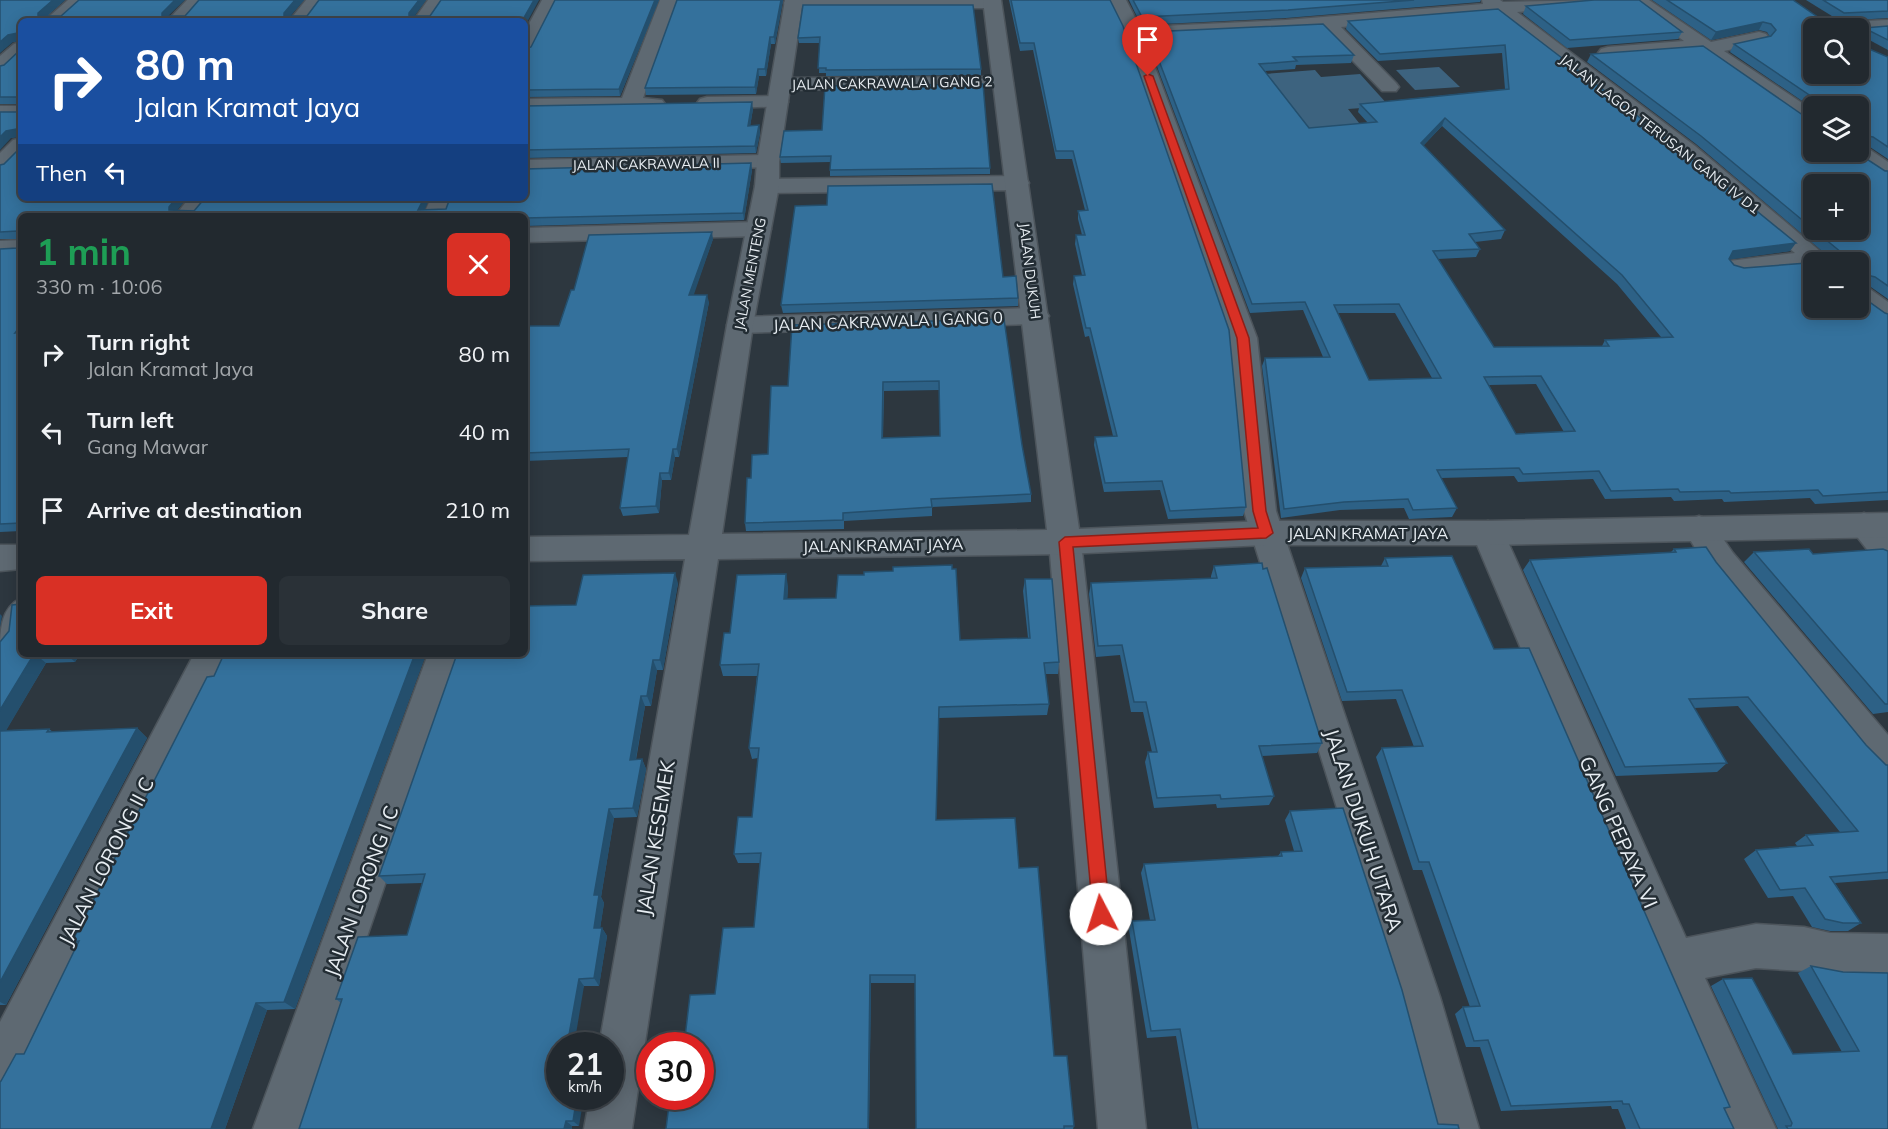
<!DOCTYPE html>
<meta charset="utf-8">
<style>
:root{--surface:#22292f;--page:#2a3137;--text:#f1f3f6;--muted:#a2a6aa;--line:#3f454b;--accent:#d93025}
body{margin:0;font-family:Mulish,sans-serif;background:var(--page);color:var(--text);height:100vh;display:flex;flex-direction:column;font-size:22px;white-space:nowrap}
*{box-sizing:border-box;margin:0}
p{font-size:20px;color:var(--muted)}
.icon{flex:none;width:33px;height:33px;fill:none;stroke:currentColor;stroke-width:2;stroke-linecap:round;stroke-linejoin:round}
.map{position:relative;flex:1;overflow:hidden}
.side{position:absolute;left:18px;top:213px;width:510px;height:444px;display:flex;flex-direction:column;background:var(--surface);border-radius:9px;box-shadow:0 3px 15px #0003,0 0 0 2px var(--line)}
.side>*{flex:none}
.top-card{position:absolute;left:18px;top:18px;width:510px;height:183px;border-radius:9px;box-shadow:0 3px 15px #0003,0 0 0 2px var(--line);background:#1a4fa0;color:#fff;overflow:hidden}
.buttons{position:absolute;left:1803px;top:18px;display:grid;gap:12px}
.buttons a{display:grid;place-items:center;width:66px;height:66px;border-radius:9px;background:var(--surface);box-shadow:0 3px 15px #0003,0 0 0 2px var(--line);font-size:30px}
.speed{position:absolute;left:546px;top:1032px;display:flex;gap:12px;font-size:30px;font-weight:700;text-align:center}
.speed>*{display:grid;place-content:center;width:78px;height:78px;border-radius:50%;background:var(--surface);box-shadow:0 3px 15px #0003,0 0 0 2px var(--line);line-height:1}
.speed small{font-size:15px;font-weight:400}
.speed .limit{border:9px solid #d22;background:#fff;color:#111}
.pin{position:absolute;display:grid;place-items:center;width:51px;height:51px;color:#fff;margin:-62px -26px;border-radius:50% 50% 50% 0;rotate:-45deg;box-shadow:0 0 6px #0007}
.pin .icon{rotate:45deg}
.me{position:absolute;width:66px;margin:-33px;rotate:355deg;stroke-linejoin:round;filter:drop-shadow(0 0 4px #0008)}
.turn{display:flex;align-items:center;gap:21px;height:126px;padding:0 18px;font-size:27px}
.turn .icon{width:78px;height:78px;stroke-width:2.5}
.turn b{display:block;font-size:42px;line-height:51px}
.then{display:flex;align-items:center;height:57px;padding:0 18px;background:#0003;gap:12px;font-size:22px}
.round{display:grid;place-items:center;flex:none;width:63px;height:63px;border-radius:9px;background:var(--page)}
.summary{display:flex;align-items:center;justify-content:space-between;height:102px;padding:0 18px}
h1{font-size:36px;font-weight:700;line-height:45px;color:#1e9e55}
.cta{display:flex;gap:12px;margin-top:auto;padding:12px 18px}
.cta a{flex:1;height:69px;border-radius:9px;background:var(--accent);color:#fff;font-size:24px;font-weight:700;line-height:69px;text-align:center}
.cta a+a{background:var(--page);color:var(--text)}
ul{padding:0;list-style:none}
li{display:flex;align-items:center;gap:18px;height:78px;padding:0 18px}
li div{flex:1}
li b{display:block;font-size:22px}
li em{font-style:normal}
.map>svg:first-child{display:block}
</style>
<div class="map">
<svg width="1888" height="1129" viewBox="0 0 1888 1129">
<rect width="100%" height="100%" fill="#2d373f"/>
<!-- green -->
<g fill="#3d637f">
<path d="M1439 67 1460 87 1415 90 1396 70Z"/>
<path d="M1315 70 1321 77 1360 74 1389 106 1348 109 1363 128 1308 132 1265 74Z"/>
</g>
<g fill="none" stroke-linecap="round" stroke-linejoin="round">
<defs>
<g id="minor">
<path d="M68 0H88L64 21H44Z"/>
<path d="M187 0H206L187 21H167Z"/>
<path d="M306 0H325L308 21H289Z"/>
<path d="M428 0H446L431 21H413Z"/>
<path d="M542 0H560L535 48 532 52 525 54V31Z"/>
<path d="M660 0H678L643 98 662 100 665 104 662 108 525 111V99L622 98Z"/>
<path d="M786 0H999L1001 3 998 7 992 8H793L787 7 784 3Z"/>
<path d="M1108 0H1126L1140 27 1286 20 1483 4 1482 0H1500L1503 2 1608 0 1605 4 1599 5 1517 12 1695 146 1833 262H1814V268L1738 274 1729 271 1725 266 1729 261 1795 253 1679 156 1496 14 1341 27 1396 83 1399 87 1396 91H1382L1322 29 1144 38 1257 338 1276 511 1440 997 1479 1129H1431L1396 997 1244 511 1229 338 1124 33Z"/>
<path d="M1628 0H1649L1711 42 1759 32 1766 34 1769 38 1766 42 1724 51 1814 111V127L1806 126 1699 51 1608 59 1601 57 1598 53 1601 49 1608 47 1684 41Z"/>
<path d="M1888 20V32L1858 33V28H1834L1836 24 1843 22Z"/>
<path d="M21 42V58L7 70 0 72V56L14 44Z"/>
<path d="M1003 77 1010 79 1013 83 1010 87 781 90 774 88 771 84 774 80 781 78Z"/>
<path d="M778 96 785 98 788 102 785 106 707 109 700 107 697 103 700 99 707 97Z"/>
<rect x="0" y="106" width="21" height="12"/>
<path d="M21 138V157L8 170 0 172V153L13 140Z"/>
<path d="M1858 145 1866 147 1888 162V179L1880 177 1850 157 1847 152H1858Z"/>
<path d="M768 155 776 157 779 162 776 167 525 174V160Z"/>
<path d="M1018 176 1026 178 1029 183 1026 188 1018 190 767 193 759 191 755 186 759 181 767 179Z"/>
<path d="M189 198H213L199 216H175Z"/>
<path d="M431 198H455L447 216H423Z"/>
<path d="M759 222 768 224 771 229 768 234 759 236 525 242V228Z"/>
<path d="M21 240V254L0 255V241Z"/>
<path d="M1858 284 1867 287 1888 302V322L1879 320 1858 305Z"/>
<path d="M1036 308 1045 310 1049 316 1045 322 1036 324 740 333 731 331 727 325 731 319 740 317Z"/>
<path d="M1864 513 1875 517 1888 531V564L1876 561 1848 525 1853 517Z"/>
<path d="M1699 516 1710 520 1733 553 1888 735V777L1875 772 1856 753 1709 571 1683 528 1688 520Z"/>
<path d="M1488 521 1499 525 1504 533 1686 938 1756 924 1804 927 1830 933 1888 934V978L1830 977 1804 971 1756 968 1705 978 1776 1129H1727L1660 977 1472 533 1477 525Z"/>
<path d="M1065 530 1076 533 1081 542 1146 1129H1098L1049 542 1054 533Z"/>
<path d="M21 598C21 623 28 647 0 656 0 631 0 608 21 598Z"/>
<path d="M194 654H230L16 1085 0 1092V1022Z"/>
<path d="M428 654H464L301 1129H253Z"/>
</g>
<g id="tertiary">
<path d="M785 0H803L779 162V186L753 325 722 534 1047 530 983 0H1001L1079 529 1266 521H1488L1888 513V537L1488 545H1266L1065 554 718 559 632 1129H584L590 1096H610V1046H599L685 559 525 561V537L689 535 727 325 755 186 757 162Z"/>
<path d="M0 545H21V569L0 571Z"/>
</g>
</defs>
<!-- minor casing -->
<use href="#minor" stroke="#4c545b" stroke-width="3"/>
<!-- tertiary casing -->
<use href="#tertiary" stroke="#4c545b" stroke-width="3"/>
<!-- minor -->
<use href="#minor" fill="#5e6972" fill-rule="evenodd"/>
<!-- tertiary -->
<use href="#tertiary" fill="#5e6972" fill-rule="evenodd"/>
</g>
<!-- wall -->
<g fill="#2d6186" fill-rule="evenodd">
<path d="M0 0H65L47 16H185L304 0 290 16H307L319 0H426L414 16H430L539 0 21 198H187L177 210 446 209 751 163 752 170 744 220 525 226V216H21V531L0 532V249L17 248V239H0V165L4 164 17 151V137L11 138 18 112V104H0V66L4 65 19 51 18 41 13 42Z"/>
<path d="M659 0 620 96 525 97V49Z"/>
<path d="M677 0H783L775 44H771L766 76H759L756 94 646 95 645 88Z"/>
<path d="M1009 0H1110L1246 507 1243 516 1168 519 1160 490 1104 492 1094 445 1095 437 1113 436 1089 336 1085 337 1073 284 1074 276 1082 275 1075 244 1076 235H1082L1078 219V211L1085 210 1072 159H1056L1033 50 1020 51Z"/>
<path d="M1129 0H1481L1480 2 1286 18 1141 25Z"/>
<path d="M1652 0H1793L1825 22 1861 32 1864 28 1888 26V50L1862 36V46L1888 57V159L1867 145 1860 144 1858 146V106H1814V109L1730 52 1734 44 1770 37 1767 32 1759 30 1711 40Z"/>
<path d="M1806 0H1888V18L1840 21Z"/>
<path d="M803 5 981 69V75L826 76V73H819L820 43H799L798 38Z"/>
<path d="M1526 6 1682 32 1678 39 1567 48 1523 14Z"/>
<path d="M1498 9 1790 251 1729 259 1734 265 1744 268 1818 262 1823 256H1828L1696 144 1587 62 1591 54 1810 120 1814 152 1888 171V299L1868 285 1863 284 1864 298 1885 313 1888 314V500L1815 504 1810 498 1724 502 1722 499 1674 501 1671 497 1605 499 1593 479 1518 482 1514 476 1441 478 1457 508 1452 517 1409 519 1404 508 1340 510 1281 518 1262 366 1265 358 1323 357 1303 310 1250 313 1147 40 1148 32 1354 55 1351 63 1296 65 1295 69 1265 71 1309 128 1368 123 1358 112 1360 104 1505 89 1502 53 1378 61 1346 29 1348 21ZM1442 126 1617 284 1661 337 1605 340 1602 346 1494 347 1438 259 1476 257 1480 249 1475 242 1501 239 1505 230 1423 146ZM1338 313H1395L1432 378 1369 380ZM1536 384 1564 432 1516 434 1489 385Z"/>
<path d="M525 106 753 109 750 126 759 125 760 133 756 153 525 158Z"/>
<path d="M784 131 990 168V174L830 176V162L781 163 780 157Z"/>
<path d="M713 239 693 295 709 302 679 457H675L671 480H662L659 513 623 516 620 508 628 457 525 461V326H559L574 290Z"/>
<path d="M1003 277 1018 298V306L783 313 781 305Z"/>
<path d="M1004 319 1022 445 1031 494V502L932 507V516L844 521V529L746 531 745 523 751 478 768 454 788 386ZM939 390 940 436 883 438 884 391Z"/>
<path d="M1674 549 1716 562 1866 745 1886 765H1888V879L1835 883 1861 923 1848 931H1830L1812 927 1793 896 1768 898 1744 859 1756 850 1797 846 1795 843 1806 835 1840 832 1738 706 1694 708 1727 763 1717 772 1616 776 1523 570 1530 560 1671 552Z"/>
<path d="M1888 551V712L1873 714 1744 562 1754 552 1813 554Z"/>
<path d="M1385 558 1494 649 1730 1107 1725 1109 1734 1129H1626L1618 1109H1612L1611 1106 1501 1111 1480 1047H1466L1455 1014 1463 1007H1470L1422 870H1413L1376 757 1382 748 1414 747 1396 699 1342 701 1301 578 1305 568 1381 566Z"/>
<path d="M1214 566 1322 743 1317 753 1262 756 1274 796 1269 805 1217 808 1216 804 1154 808 1145 762 1148 752H1152L1143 712H1131L1120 655 1096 657 1089 594 1091 583 1211 578V576Z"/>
<path d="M1025 579 1059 662 1058 674H1045L1049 704 1047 715 939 718 936 820 1019 868 1054 1056 1074 1126 1073 1129H916L915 983H871L869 1129H666L700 1096 715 994 754 927 760 863H738L734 854 752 817 758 758 752 759 749 748 757 676H723L720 665 730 633 788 586 787 599 960 640 1028 638 1023 591Z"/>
<path d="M678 583 663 670H657L651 706H645L636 760 642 759 646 769 637 817 614 818 601 897 604 903 600 928H602L607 936 599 986H584L560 1046 579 1126H572V1129H299L341 1003 336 999 407 935 422 883 387 884 379 876 576 605Z"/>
<path d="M0 642 21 654H80L75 662 46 663 6 730 49 729 53 732 137 728 147 738 6 1005H0Z"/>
<path d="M224 654H426L295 1009 267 1010 225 1129H0L1 1081 24 1054 77 945 72 942 214 676Z"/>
<path d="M1290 811 1438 1124 1459 1129H1192L1176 1036 1147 1038 1129 930 1132 921 1150 920 1141 873 1144 864 1278 856 1281 852 1294 851 1285 820Z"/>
<path d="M1811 966 1843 972 1888 1129H1778L1711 986 1723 979 1793 1054 1842 1052 1798 973Z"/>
</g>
<!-- shaded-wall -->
<g fill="#244f6d">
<path d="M53 0H65L43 19 38 16V13Z"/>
<path d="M175 0H185L165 19 162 16V13Z"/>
<path d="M295 0H304L287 20 284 16V13Z"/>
<path d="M419 0H426L411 21 409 13Z"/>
<path d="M534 0H539L525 26V21H522Z"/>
<path d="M655 0H659L620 96 619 89Z"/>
<path d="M781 0H783L775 44 774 37Z"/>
<path d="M1763 22 1759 30 1711 40 1716 32Z"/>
<path d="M18 33 21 40 13 42 0 53V42L8 35Z"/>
<path d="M770 37 771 44 766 76 765 69Z"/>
<path d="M758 69 759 76 756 94 755 87Z"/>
<path d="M752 102 753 109 749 133 748 126Z"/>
<path d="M1445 118 1442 126 1418 151 1421 143Z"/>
<path d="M759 125 760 133 756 153 755 146Z"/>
<path d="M17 129 21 136 11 138 0 150V137L6 131Z"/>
<path d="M751 163 752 170 744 220 743 213Z"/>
<path d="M176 198H187L173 215 169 210V207Z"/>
<path d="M424 198H430L422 216 418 210Z"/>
<path d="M712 232 713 239 691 303 689 295Z"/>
<path d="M1796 243 1790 251 1727 260 1733 251Z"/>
<path d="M707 295 709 302 679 457 677 449Z"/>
<path d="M21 325V340L15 333Z"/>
<path d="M673 449 675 457 671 480 669 473Z"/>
<path d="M660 473 662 480 659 513 656 506Z"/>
<path d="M675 573 678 583 663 670 660 660Z"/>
<path d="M786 574 788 586 787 611 784 599Z"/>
<path d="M0 614 2 616 0 627Z"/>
<path d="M34 654H35L46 663 0 741V710Z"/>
<path d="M66 654H80L75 662Z"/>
<path d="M415 654H426L295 1009 284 1002Z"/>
<path d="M653 660 657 670 651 706 647 696Z"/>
<path d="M641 696 645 706 634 769 630 760Z"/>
<path d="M137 728 147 738 6 1005 0 1002V982Z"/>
<path d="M642 759 646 769 637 817 633 808Z"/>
<path d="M609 809 614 818 601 897 604 903 599 936 594 928V895Z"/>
<path d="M602 928 607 936 599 986 594 978Z"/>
<path d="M870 975 871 983 869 1129H868Z"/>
<path d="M579 979 584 986 574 1046H567Z"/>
<path d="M256 1003 267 1010 225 1129H211Z"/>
<path d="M577 1096H584L579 1126 573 1121Z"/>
<path d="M566 1121 572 1126V1129H564Z"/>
</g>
<!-- building -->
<g fill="#34719c" stroke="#244f6d" stroke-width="1.5" fill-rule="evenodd">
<path d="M0 0H53L38 13V16H61L79 0H175L162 13V16H185L199 0H295L284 13V16H307L319 0H419L409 13V16H430L441 0H534L522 21H21V198H176L169 207V210L194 211 205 198H424L418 210 446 209 450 198H525V169L751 163 743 213 525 218V216H21V325L15 333 21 332V523L0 524V249L17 248V231L0 232V165L4 164 17 151V129L6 131 0 137V112H18V97H0V66L4 65 19 51 18 33 8 35 0 42Z"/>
<path d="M555 0H655L619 89 525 90V49L531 47Z"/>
<path d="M677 0H781L774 37H770L765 69H758L755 87 645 88Z"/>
<path d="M1011 0H1110L1123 26 1229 330 1246 507 1170 511 1162 481 1105 483 1095 437 1117 436 1090 328H1086L1074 276 1085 275 1076 235H1085L1078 211 1088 210 1073 151H1056L1034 43H1020Z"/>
<path d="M1133 0H1414L1288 10 1142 17Z"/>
<path d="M1594 0H1639L1682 32 1570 40 1526 6Z"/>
<path d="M1667 0H1793L1825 22 1861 23 1862 46 1888 57V147L1873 137 1862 135V142H1858V106H1821V103L1734 44 1771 36 1776 30 1771 24 1763 22 1716 32ZM1814 28H1858V74H1814Z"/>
<path d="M1823 0H1888V11L1844 13Z"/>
<path d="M803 5H973L981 69 826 70V68H818L820 37 798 38Z"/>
<path d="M1498 9 1682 150 1796 243 1733 251 1729 259 1734 265 1744 268 1820 262 1823 256H1839L1842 253 1701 136 1591 54 1703 46 1810 120H1814V152H1856L1885 171H1888V286L1875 277 1863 274 1864 298 1885 313 1888 314V492L1823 496 1818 490 1731 493 1729 491 1680 492 1678 489 1611 491 1599 471 1523 474 1519 468 1437 470 1457 508 1413 510 1408 499 1344 502 1284 509 1265 358 1330 357 1305 302 1252 304 1148 32 1323 24 1354 55 1293 57 1297 61 1259 64 1309 128 1377 122 1360 104 1509 89 1505 45 1380 54 1348 21ZM1445 118 1622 275 1673 337 1605 340 1609 346 1494 347 1433 251 1480 249 1469 234 1505 230 1421 143ZM1814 184H1858V230H1814ZM1814 262H1858V308H1814ZM1399 304 1441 378 1369 380 1334 305ZM1541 376 1575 431 1516 434 1484 377Z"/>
<path d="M1888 26V40L1864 28Z"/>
<path d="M983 84 990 168 830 170 831 156 780 157 784 131 822 130 825 86Z"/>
<path d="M752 102 748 126 759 125 755 146 525 150V106Z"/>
<path d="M992 184 1003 277 1016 276 1018 298 781 305 795 206 827 205 828 186Z"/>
<path d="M712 232 689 295H707L677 449H673L669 473H660L656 506 620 508 629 449 525 453V326H559L571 290H574L589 235Z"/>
<path d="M1004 319 1022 445 1031 494 931 499 932 507 843 513V520L745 523 747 478H751L752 455 768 454 771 386H788L792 325ZM939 381 940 436 882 438 883 382Z"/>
<path d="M1706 547 1716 562 1866 745 1886 765H1888V872L1830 877 1861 923H1843L1825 919 1805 888 1780 890 1756 850 1813 845 1806 835 1858 831 1748 697 1689 699 1727 763 1625 767 1530 560 1676 552 1674 549Z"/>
<path d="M1809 549 1813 554 1883 549 1888 551V704H1885L1754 552Z"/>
<path d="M1452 556 1494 649 1529 648 1730 1107 1724 1108 1734 1129H1640L1629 1104H1623L1622 1101 1511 1106 1488 1040 1474 1041 1463 1007 1480 1006 1429 862H1419L1382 748 1423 746 1402 690 1347 692 1305 568 1388 566 1385 558Z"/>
<path d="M1262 563 1263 569 1267 568 1322 743 1259 746 1274 796 1221 799 1220 795 1157 798 1148 752H1157L1146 702H1134L1122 645 1098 646 1091 583 1217 578 1214 566Z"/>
<path d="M952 565V569H956L960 640 1030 638 1025 579H1052L1059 662 1044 663 1049 704 939 707 936 820 1015 818 1019 868 1038 867 1054 1056H1067L1074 1126H1064V1129H916L915 975H870L868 1129H666L670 1096H700V1046H684L690 995 715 994 723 928 754 927 761 853 734 854 738 817H752L759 748H749L759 664 720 665 724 633H730L737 575 786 574 784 599 836 598 838 575H864V572L893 571V567Z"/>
<path d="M675 573 660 660H653L647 696H641L630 760 642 759 633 808 609 809 594 895H599L594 928H602L594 978 579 979 567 1046H560V1096H577L573 1121H566L564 1129H299L342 999H336L358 937 407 935 425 874 379 876 457 654H525V606L576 605 583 575Z"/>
<path d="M21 604V654H34L0 710V642L9 631 12 605Z"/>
<path d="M224 654H415L284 1002 256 1003 211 1129H0V1082L1 1081 16 1054H24L79 941 72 942 207 677 214 676Z"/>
<path d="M137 728 0 982V731L49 729 47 732Z"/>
<path d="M1343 808 1402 990 1438 1124 1458 1125 1459 1129H1198L1180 1029 1151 1031 1132 921 1155 920 1144 864 1282 856 1281 852 1302 851 1290 811Z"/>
<path d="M1811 966 1843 972 1888 973V1129H1788L1786 1126H1791L1792 1123 1723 979 1752 978 1793 1054 1859 1051Z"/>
</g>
<!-- route -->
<path fill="#d93025" stroke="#8d1f18" stroke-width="1.5" d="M1148 74 1153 76 1249 338 1266 511 1273 533 1266 538 1073 547 1110 914 1107 920 1101 923 1095 920 1093 914 1059 542 1065 537 1258 528 1253 511 1237 338 1144 76Z"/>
<g text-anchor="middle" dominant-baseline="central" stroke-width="5" stroke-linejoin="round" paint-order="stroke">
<!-- far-street labels -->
<g font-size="14" fill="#e8eef3" stroke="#232d34">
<text transform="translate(892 83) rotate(-1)">JALAN CAKRAWALA I GANG 2</text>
<text transform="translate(1660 134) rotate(38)">JALAN LAGOA TERUSAN GANG IV D1</text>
<text transform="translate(646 164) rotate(-1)">JALAN CAKRAWALA II</text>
<text transform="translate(1030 271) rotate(83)">JALAN DUKUH</text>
<text transform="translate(750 274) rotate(-79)">JALAN MENTENG</text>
</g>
<!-- street labels -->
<g font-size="16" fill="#e8eef3" stroke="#232d34">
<text transform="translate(888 321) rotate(-2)">JALAN CAKRAWALA I GANG 0</text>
<text x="1368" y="533">JALAN KRAMAT JAYA</text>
<text transform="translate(883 545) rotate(-1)">JALAN KRAMAT JAYA</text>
</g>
<!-- near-street labels -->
<g font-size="20" fill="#e8eef3" stroke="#232d34">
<text transform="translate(1364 830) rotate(72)">JALAN DUKUH UTARA</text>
<text transform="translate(1619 832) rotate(66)">GANG PEPAYA VI</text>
<text transform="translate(655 838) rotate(-81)">JALAN KESEMEK</text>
<text transform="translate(106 861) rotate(-63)">JALAN LORONG II C</text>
<text transform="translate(361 891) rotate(-70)">JALAN LORONG I C</text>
</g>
</g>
</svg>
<div class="buttons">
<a><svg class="icon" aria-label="search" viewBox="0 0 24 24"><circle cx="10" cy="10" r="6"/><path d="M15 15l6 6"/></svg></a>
<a><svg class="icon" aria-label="layers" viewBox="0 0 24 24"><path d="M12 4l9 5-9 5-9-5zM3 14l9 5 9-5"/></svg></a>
<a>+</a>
<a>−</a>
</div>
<div class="speed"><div>21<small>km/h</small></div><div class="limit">30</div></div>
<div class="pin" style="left:1148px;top:76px;background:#d93025"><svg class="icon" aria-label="arrive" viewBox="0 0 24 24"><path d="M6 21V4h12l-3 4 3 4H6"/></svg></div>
<svg class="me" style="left:1101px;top:914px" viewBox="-20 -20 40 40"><circle r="19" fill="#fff"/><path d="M0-13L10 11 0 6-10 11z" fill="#d93025"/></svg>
<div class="top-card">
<div class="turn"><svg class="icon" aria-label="right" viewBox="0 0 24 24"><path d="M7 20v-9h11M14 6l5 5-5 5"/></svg><div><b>80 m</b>Jalan Kramat Jaya</div></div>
<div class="then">Then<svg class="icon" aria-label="left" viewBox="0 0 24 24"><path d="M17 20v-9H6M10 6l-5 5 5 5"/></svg></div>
</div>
<section class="side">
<div class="summary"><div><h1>1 min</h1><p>330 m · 10:06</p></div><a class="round" style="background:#d93025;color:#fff"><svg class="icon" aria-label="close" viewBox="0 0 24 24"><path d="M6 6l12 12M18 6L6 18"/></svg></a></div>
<ul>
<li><svg class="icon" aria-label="right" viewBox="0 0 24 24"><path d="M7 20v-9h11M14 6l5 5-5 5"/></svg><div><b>Turn right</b><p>Jalan Kramat Jaya</p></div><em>80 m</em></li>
<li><svg class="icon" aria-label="left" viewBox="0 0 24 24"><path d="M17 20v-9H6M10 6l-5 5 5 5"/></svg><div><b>Turn left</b><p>Gang Mawar</p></div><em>40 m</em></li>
<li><svg class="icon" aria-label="arrive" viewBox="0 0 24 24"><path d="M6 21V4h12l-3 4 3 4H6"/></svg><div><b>Arrive at destination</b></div><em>210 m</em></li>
</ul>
<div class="cta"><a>Exit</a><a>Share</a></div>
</section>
</div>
